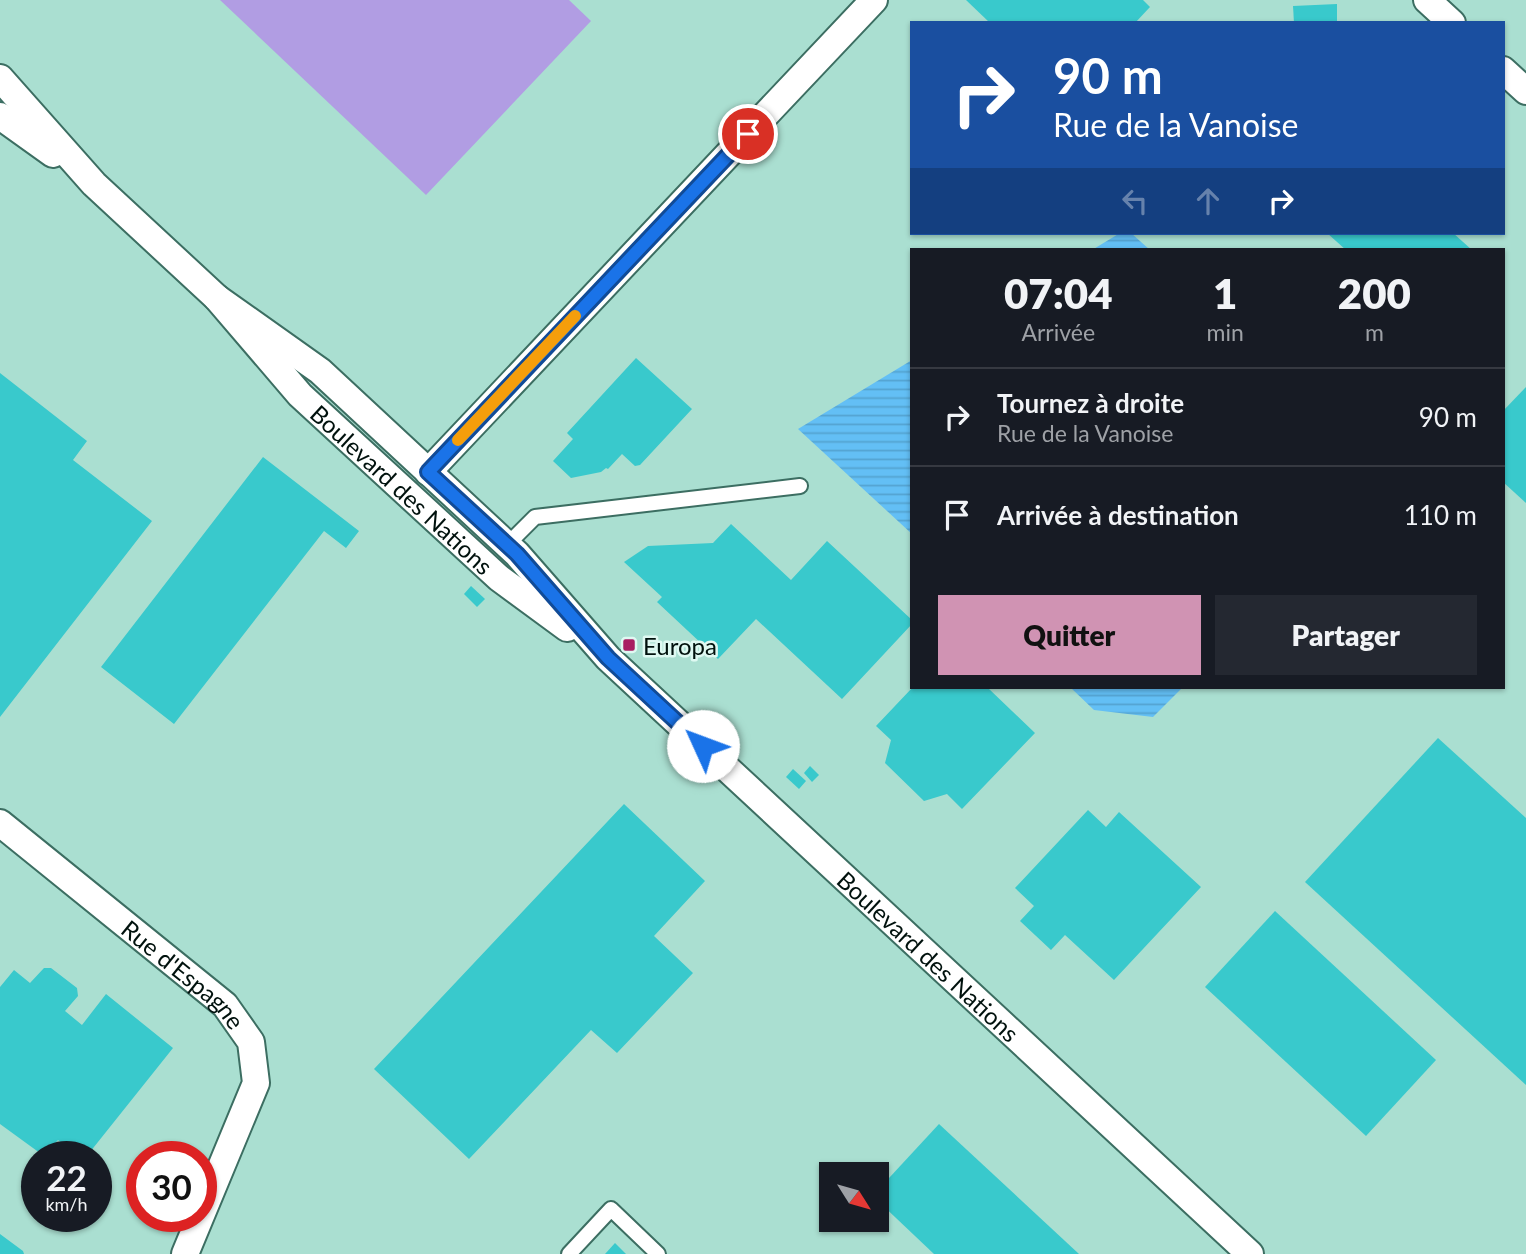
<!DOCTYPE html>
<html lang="fr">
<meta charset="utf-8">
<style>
:root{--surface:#171b24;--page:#242831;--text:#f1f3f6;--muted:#9ea1a6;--line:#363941;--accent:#d093b3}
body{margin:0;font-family:Lato,sans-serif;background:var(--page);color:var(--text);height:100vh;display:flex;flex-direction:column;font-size:26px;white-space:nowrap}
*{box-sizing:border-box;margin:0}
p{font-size:23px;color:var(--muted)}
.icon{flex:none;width:38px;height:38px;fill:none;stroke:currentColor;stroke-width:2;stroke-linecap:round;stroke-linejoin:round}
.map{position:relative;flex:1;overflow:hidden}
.panel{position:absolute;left:910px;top:248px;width:595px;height:441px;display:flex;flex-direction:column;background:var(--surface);border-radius:0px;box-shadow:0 2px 5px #0004}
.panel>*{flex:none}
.banner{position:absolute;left:910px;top:21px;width:595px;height:214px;border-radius:0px;box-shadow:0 2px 5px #0004;background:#1a4fa0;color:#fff;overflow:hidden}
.needle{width:46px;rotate:127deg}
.buttons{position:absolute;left:819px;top:1162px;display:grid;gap:14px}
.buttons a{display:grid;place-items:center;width:70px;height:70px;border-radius:0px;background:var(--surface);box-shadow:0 2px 5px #0004;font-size:35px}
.speed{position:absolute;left:21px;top:1141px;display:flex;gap:14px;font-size:35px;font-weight:700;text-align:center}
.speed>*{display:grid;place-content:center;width:91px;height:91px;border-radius:50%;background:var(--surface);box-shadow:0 2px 5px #0004;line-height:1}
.speed small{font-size:18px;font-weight:400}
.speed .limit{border:10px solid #d22;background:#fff;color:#111}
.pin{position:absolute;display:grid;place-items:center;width:60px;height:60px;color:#fff;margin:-30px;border:4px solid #fff;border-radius:50%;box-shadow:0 2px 7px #0007}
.me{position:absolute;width:77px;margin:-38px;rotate:313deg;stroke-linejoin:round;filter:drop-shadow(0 0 5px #0008)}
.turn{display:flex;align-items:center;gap:24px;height:147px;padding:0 28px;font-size:32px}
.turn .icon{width:91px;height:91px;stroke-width:2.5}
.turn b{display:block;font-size:49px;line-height:60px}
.lanes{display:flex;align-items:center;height:66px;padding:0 28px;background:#0003;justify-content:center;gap:35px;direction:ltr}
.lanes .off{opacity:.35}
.eta{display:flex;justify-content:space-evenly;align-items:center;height:119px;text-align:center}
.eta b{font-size:42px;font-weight:800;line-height:49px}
.cta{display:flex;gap:14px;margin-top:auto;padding:14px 28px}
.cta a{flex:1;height:80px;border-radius:0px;background:var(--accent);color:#111;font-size:28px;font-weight:800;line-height:80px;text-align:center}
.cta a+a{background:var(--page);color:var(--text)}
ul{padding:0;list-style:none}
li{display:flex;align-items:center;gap:21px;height:98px;padding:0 28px;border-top:2px solid var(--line)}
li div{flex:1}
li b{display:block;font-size:26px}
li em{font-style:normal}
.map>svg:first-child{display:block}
</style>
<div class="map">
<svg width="1526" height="1254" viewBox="0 0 1526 1254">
<defs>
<pattern id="water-rules" width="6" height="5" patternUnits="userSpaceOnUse" patternTransform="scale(1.75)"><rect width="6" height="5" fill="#63bff5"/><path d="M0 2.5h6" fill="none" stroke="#54a3d1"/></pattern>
</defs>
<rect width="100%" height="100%" fill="#aadfd1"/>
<!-- green -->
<path fill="#b19de3" d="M220 0H569L591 21 426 195Z"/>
<!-- water -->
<g fill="url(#water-rules)">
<path d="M1120 233H1131L1150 250H1092Z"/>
<path d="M912 360V534L798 429Z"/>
<path d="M1071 688H1182L1153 717 1094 710Z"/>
</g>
<!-- building -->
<g fill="#39c9cc">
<path d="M966 0H1143L1150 7 1135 23H990Z"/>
<path d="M1337 4V23H1294L1293 6Z"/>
<path d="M1327 233H1453L1472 250H1346Z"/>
<path d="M636 358 692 409 640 465 635 466 622 454 608 469 606 468 601 472 571 478 553 461 573 439 567 433Z"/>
<path d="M0 373 87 441 73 460 152 521 0 717Z"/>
<path d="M1526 387V503L1503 482V411Z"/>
<path d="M263 457 359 531 346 548 324 531 174 724 101 667Z"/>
<path d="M731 524 791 580 827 541 912 620V624L842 699 756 619 718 659 657 602 662 597 624 562 648 546 713 543Z"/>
<path d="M471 586 485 599 477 607 464 594Z"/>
<path d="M912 688H988L1035 733 962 809 947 794 924 801 885 763 891 740 876 726Z"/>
<path d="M1438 738 1526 818V1085L1305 882Z"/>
<path d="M810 766 819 775 812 782 804 773Z"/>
<path d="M793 769 806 781 799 789 786 777Z"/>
<path d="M624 804 705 881 654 936 693 973 617 1053 591 1030 469 1159 374 1069Z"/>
<path d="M1088 810 1106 827 1119 812 1201 887 1114 980 1065 935 1051 950 1020 921 1034 906 1015 888Z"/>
<path d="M1275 911 1436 1060 1366 1136 1205 987Z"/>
<path d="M44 968H51L77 988 78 996 65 1011 82 1025 106 994 173 1048 86 1157H79L58 1140 44 1156 0 1124V987L14 970 30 983Z"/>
<path d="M939 1124 1079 1254H934L877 1200V1191Z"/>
<path d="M0 1234 23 1251 24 1254H0Z"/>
<path d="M615 1243 626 1254H605Z"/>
</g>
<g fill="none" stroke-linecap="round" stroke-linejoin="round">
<defs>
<g id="lane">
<path d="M507 545 535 517 800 486"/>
<path d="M569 1254 611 1209 658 1254"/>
</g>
<g id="street">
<path d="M1427 0 1452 23"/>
<path d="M1503 70 1526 91"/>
<path id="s1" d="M0 78 94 184 217 298 300 395 499 578 567 628"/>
<path d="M0 116 53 154"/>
<path id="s2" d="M217 298 320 371 517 554 608 658 1250 1254"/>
<path d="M428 472 874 0"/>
<path id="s3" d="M0 823 225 1005 251 1042 256 1083 185 1254"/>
</g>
</defs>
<!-- lane casing -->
<use href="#lane" stroke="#3c6e62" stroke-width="18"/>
<!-- street casing -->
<use href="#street" stroke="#3c6e62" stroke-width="30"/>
<!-- lane -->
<use href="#lane" stroke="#fff" stroke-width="14"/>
<!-- street -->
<use href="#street" stroke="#fff" stroke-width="26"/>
</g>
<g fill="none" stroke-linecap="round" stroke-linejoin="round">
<defs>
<path id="route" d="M703 746 608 658 517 554 428 472 748 134"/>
</defs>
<!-- route casing -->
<use href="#route" stroke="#114b97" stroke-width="18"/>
<!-- route -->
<use href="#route" stroke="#1a73e8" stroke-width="12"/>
<!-- slow -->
<path stroke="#f59e0b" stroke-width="12" d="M458 440 575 316"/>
</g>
<!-- markers -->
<rect fill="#a81e62" stroke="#dff9f2" stroke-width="2.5" x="622" y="638" width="14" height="14" rx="3.5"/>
<g text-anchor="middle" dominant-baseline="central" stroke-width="5" stroke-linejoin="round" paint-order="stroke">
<!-- street labels -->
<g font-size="24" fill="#00110d" stroke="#dff9f2">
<text stroke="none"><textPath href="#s1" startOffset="576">Boulevard des Nations</textPath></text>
<text stroke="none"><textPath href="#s2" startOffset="971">Boulevard des Nations</textPath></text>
<text stroke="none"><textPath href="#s3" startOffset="238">Rue d'Espagne</textPath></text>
</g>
<!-- poi labels -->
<g font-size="24" fill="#00110d" stroke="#dff9f2" text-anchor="start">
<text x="643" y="645">Europa</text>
</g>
</g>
</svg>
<div class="buttons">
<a><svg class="needle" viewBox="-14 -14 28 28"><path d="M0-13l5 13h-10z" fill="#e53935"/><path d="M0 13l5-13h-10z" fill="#9ea1a6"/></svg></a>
</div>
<div class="speed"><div>22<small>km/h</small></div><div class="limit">30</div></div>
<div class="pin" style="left:748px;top:134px;background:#d93025"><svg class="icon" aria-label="arrive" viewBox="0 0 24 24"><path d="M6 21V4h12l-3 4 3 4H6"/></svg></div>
<svg class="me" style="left:703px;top:746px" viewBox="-20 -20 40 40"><circle r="19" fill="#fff"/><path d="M0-13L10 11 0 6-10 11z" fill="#1a73e8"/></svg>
<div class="banner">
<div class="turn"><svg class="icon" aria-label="right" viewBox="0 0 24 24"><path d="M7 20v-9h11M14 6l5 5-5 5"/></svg><div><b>90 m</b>Rue de la Vanoise</div></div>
<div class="lanes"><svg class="icon off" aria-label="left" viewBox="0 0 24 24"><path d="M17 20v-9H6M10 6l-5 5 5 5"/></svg><svg class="icon off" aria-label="ahead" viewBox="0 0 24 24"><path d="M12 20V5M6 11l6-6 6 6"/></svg><svg class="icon" aria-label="right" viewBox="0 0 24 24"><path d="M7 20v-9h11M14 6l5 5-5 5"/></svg></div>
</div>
<section class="panel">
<div class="eta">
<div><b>07:04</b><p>Arrivée</p></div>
<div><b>1</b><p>min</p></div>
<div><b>200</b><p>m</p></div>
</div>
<ul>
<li><svg class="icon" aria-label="right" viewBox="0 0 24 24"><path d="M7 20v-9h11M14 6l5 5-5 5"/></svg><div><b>Tournez à droite</b><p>Rue de la Vanoise</p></div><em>90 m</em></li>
<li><svg class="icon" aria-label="arrive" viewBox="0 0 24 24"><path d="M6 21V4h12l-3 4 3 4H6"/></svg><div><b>Arrivée à destination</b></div><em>110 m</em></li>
</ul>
<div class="cta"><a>Quitter</a><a>Partager</a></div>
</section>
</div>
